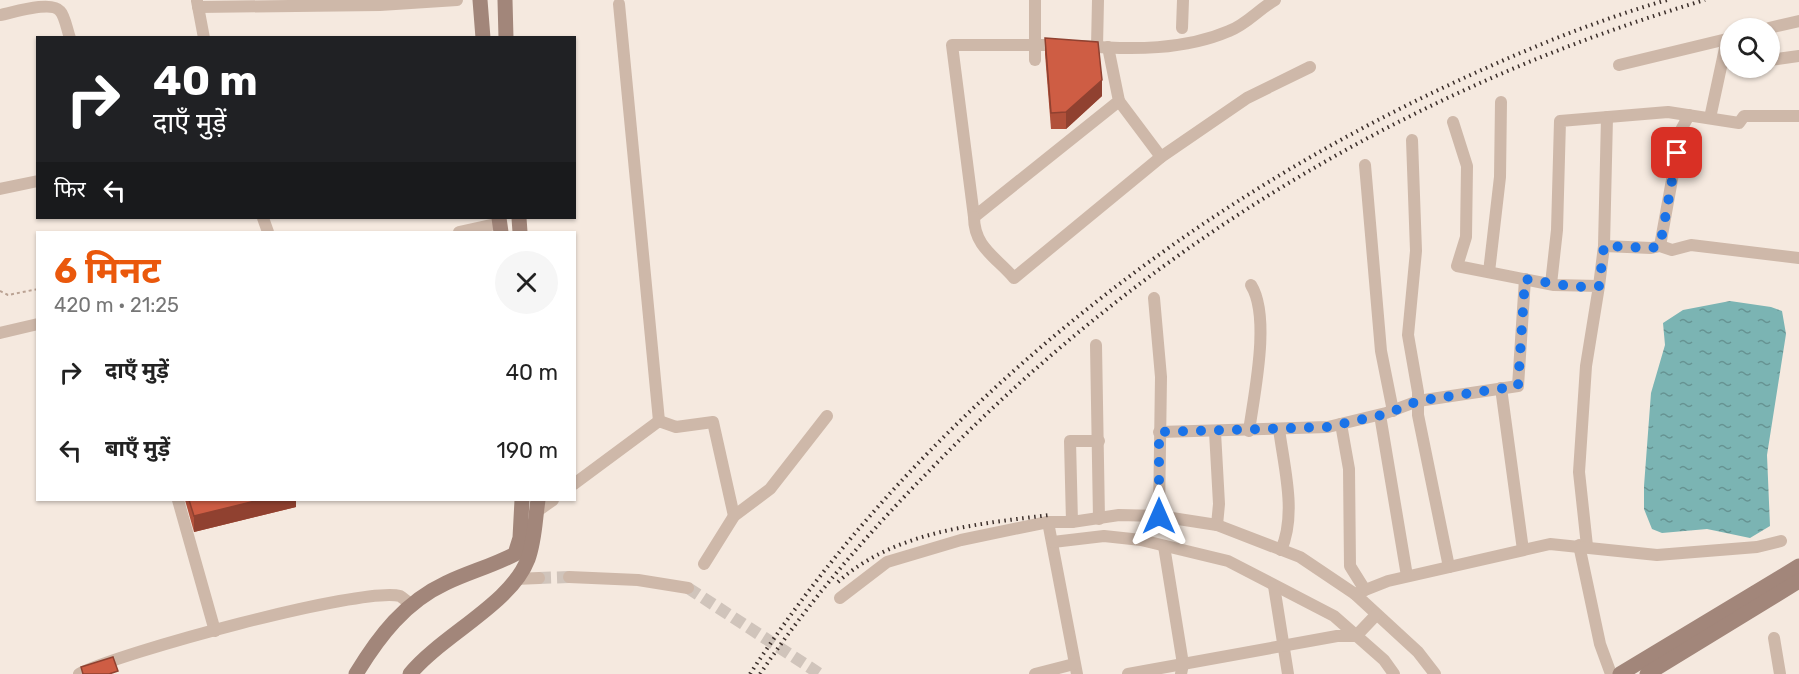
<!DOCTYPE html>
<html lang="hi">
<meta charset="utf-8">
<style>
:root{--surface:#fff;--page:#f6f6f6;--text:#222;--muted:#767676;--accent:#ea580c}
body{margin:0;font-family:Rubik,"Noto Sans Devanagari",sans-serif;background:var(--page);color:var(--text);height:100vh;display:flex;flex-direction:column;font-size:22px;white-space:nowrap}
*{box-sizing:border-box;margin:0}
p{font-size:20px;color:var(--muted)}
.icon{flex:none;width:33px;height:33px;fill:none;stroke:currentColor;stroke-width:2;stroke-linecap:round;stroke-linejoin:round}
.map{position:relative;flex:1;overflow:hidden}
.drawer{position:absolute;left:36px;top:231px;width:540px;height:270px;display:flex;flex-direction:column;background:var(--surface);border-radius:0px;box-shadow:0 2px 4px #0004}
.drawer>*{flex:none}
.top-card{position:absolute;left:36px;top:36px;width:540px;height:183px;border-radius:0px;box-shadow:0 2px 4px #0004;background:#202124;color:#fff;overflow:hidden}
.tools{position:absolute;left:1720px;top:18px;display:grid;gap:12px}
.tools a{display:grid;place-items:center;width:60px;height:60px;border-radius:50%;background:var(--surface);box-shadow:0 2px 4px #0004;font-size:30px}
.pin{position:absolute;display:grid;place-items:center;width:51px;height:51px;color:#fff;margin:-26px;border-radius:12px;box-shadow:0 3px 9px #0006}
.me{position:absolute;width:66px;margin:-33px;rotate:0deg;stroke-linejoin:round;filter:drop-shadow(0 0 4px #0008)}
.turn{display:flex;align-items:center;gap:21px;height:126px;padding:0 18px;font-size:27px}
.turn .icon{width:78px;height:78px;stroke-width:2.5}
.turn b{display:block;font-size:42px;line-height:51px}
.then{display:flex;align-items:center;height:57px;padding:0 18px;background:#0003;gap:12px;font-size:22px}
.round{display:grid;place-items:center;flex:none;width:63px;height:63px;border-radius:32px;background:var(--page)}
.headline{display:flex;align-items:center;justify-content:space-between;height:102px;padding:0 18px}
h1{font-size:36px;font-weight:700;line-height:45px;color:var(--accent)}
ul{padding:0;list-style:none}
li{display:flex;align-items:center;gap:18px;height:78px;padding:0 18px}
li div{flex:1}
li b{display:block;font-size:22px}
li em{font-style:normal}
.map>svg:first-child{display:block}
</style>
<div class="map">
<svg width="1799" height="674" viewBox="0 0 1799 674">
<defs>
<pattern id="water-ripples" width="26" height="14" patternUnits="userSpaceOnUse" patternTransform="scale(1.5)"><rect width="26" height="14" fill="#7bb4b3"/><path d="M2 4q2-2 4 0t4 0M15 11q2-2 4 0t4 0" fill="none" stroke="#669392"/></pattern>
</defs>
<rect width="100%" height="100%" fill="#f5e9df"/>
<!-- water -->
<path fill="url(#water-ripples)" d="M1730 301 1771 307 1782 311 1786 334 1767 455 1770 526 1750 538 1707 529 1662 533 1652 529 1644 509V486L1651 393 1665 345 1663 323 1683 310Z"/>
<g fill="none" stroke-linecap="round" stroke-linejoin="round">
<!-- street-tunnel -->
<g stroke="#d0c4bb" stroke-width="12" stroke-dasharray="12 6" stroke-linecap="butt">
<path d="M539 578 569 577"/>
<path d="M688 588 820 674"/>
</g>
<!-- path -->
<path stroke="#baa293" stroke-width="2" stroke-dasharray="3 3" stroke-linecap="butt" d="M0 291 8 295 38 289"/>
<!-- street -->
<g stroke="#ceb8a9" stroke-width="12">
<path d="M197 1 204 38"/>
<path d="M619 4 659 421"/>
<path d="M198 7 380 5 457 0"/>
<path d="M0 15C12 13 51 0 60 11 65 16 67 30 70 38"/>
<path d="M1182 28 1183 0"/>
<path d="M1769 28 1799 21"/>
<path d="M1061 45H952L974 217 1119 101 1108 47"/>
<path d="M1084 46C1132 50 1185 50 1229 31 1246 25 1259 9 1275 0"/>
<path d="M1097 47 1098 0"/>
<path d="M1035 60V0"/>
<path d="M1770 60 1799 56"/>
<path d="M1619 65 1731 38"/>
<path d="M1119 101 1161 157"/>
<path d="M1710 118 1727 39"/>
<path d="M1453 122 1467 166 1466 237 1457 266 1554 285 1599 286 1586 366 1579 472 1587 546"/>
<path d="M1412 140 1416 251 1408 335 1418 392V415L1449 567"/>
<path d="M1365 165 1381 351 1393 411"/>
<path d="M0 189 38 181"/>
<path d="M974 217C974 247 996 257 1014 278L1161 157 1247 98 1310 67"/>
<path d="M263 218 268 232"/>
<path d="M459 232 500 223"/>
<path d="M1604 246 1651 248 1660 246 1672 250 1691 245 1799 258"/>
<path d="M1660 246 1681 130 1689 115"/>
<path d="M1489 272 1500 177 1501 102"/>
<path d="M1551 284 1557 230 1560 121 1668 112 1739 123 1744 116H1799"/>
<path d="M1599 286 1604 246 1607 117"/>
<path d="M1154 298 1161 377 1159 516"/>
<path d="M0 333 38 324"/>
<path d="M1096 345 1099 519"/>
<path d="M1501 388 1523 550"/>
<path d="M1380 415 1407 576"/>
<path d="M1341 424 1349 469 1350 566 1365 590"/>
<path d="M1279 429C1284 467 1297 514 1281 550"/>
<path d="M1249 431C1254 394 1271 317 1251 285"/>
<path d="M1159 432 1328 427 1386 413 1418 401 1518 386 1525 279"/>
<path d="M1215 432 1219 504 1217 525"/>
<path d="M574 484 659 421 676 427 713 422 734 516"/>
<path d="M178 500 215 631"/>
<path d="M536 512 553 500"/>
<path d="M1048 522 1077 674"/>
<path d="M1072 522 1070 441H1099"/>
<path d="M1053 542 1104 536 1141 540 1228 561 1334 616 1384 660 1394 674"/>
<path d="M1579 545 1600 644 1611 674"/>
<path d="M1164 546 1183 664 1181 674"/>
<path d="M704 564 734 516 770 489 827 416"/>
<path d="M569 577 638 580 688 588"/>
<path d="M515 579 539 578"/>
<path d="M1274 586 1288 674"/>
<path d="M1355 594 1388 581 1550 544 1657 555 1757 547 1781 541"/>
<path d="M840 598 887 562 961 540 1048 522H1072L1119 515 1159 516 1217 525 1300 557 1355 594 1418 652 1435 674"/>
<path d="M1774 638 1780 674"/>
<path d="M79 674C118 653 363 586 400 596 403 598 408 602 411 604"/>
<path d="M1035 674 1074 664"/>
<path d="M1128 674 1337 636H1356L1376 615"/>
</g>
<!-- secondary -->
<g stroke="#a2867a" stroke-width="15">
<path d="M480 0 483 38"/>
<path d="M505 0 506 38"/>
<path d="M499 218 501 232"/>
<path d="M519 218 520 232"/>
<path d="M356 674C379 636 405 602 446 583 469 572 492 566 515 554L520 538 522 500"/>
<path d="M410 674C442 635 511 604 528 559 535 540 535 519 538 500"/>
<path d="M1620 674 1799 566"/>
<path d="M1647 674 1799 581"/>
</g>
<!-- rail -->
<g stroke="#3b2e2a" stroke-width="4" stroke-dasharray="1.5 4.5" stroke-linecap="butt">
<path d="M838 582C894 531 978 524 1049 515"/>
<path d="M750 674C913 424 1166 220 1434 92 1510 56 1587 23 1667 0"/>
<path d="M760 674C810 600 869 532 931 469 1146 246 1408 88 1705 0"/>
</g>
</g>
<!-- wall -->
<g fill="#b1503a">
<path d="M1045 38 1102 96 1066 129H1051L1045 54Z"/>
<path d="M185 500H296V507L194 532Z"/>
</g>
<!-- shaded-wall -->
<g fill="#904130">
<path d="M1102 80V96L1066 129V112Z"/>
<path d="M259 500H296V507L194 532V516Z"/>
</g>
<!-- building -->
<g fill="#ce5d44" stroke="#904130" stroke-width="1.5">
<path d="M1045 38 1098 42 1102 80 1066 112 1051 113Z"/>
<path d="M189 500H259L194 516Z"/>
<path d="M113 657 118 671 109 674H83L81 667Z"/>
</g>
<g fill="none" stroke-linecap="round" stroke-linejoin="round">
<!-- route -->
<path stroke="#1a73e8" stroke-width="10" stroke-dasharray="0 18" d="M1159 516V432L1328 427 1386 414 1418 401 1518 386 1525 279 1575 287 1599 286 1604 246 1651 248 1660 246 1677 153"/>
</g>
</svg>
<div class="tools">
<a><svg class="icon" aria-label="search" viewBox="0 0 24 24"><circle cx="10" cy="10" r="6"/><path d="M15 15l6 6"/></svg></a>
</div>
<div class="pin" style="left:1677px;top:153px;background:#d93025"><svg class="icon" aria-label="arrive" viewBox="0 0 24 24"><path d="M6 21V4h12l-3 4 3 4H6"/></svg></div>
<svg class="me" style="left:1159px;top:516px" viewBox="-20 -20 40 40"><path d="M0-17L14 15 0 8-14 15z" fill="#1a73e8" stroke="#fff" stroke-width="4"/></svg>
<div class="top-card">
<div class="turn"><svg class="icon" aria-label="right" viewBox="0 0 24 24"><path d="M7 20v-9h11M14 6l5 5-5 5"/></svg><div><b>40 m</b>दाएँ मुड़ें</div></div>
<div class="then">फिर<svg class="icon" aria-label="left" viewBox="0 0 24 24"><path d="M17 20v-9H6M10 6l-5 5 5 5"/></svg></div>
</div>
<section class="drawer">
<div class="headline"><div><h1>6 मिनट</h1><p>420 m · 21:25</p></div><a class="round"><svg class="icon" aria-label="close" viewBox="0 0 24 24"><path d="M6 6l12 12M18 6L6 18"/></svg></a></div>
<ul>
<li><svg class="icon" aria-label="right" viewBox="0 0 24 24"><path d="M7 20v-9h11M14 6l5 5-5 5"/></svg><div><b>दाएँ मुड़ें</b></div><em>40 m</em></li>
<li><svg class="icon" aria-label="left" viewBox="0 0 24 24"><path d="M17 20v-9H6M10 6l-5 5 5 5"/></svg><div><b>बाएँ मुड़ें</b></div><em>190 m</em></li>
</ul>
</section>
</div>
